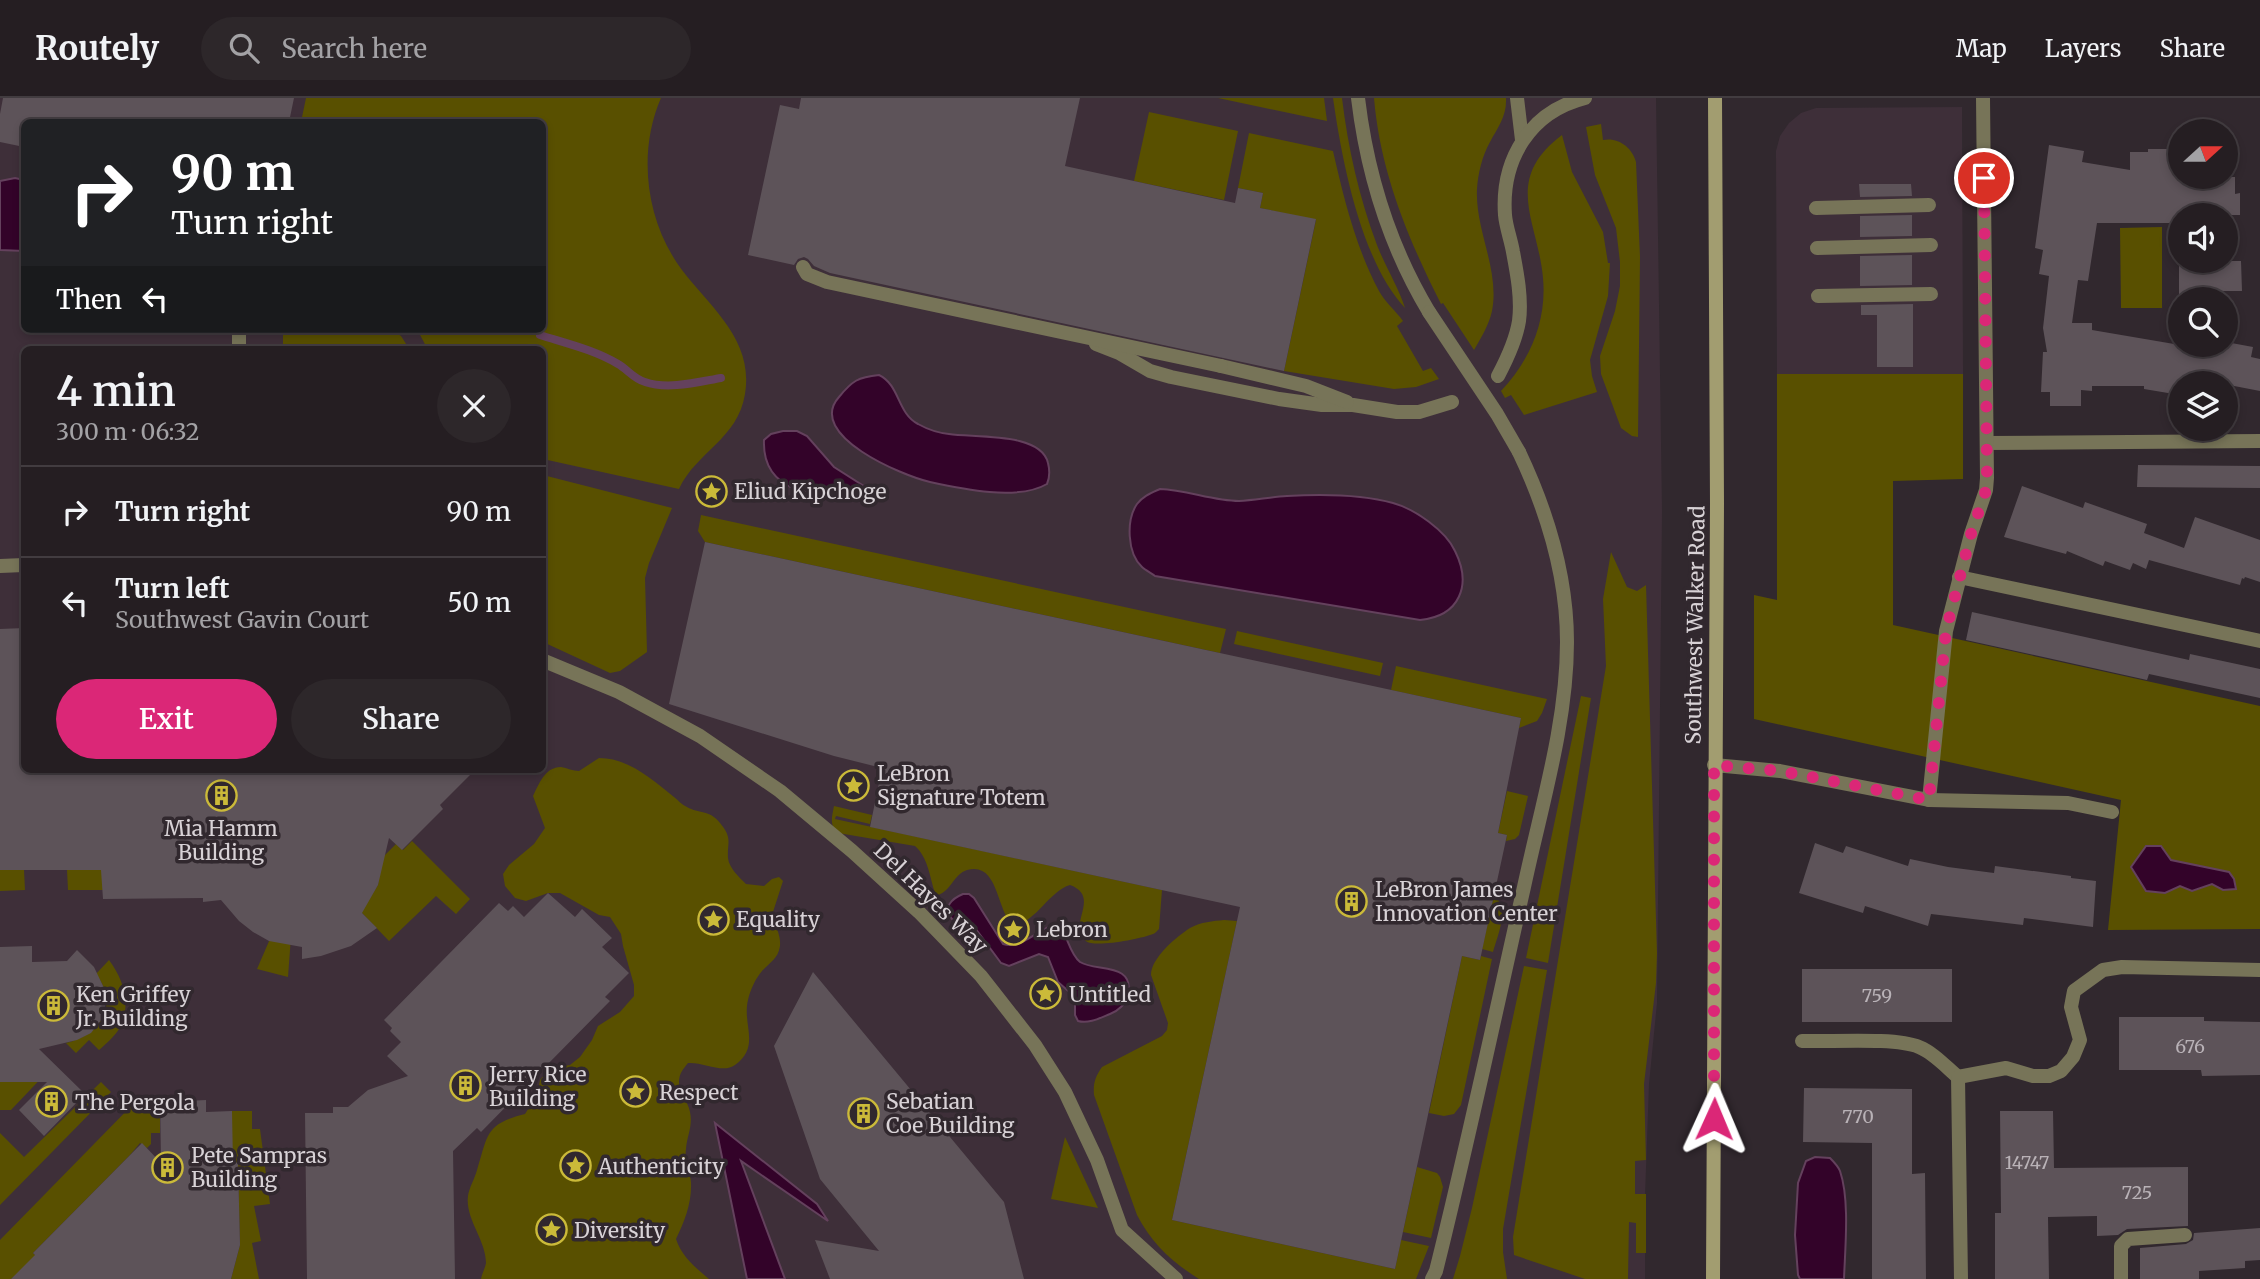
<!DOCTYPE html>
<meta charset="utf-8">
<style>
:root{--surface:#251e22;--page:#2d272a;--text:#f1f3f6;--muted:#a3a2a5;--line:#423c40;--accent:#db2777}
body{margin:0;font-family:Merriweather,serif;background:var(--page);color:var(--text);height:100vh;display:flex;flex-direction:column;font-size:26px;white-space:nowrap}
*{box-sizing:border-box;margin:0}
p{font-size:23px;color:var(--muted)}
.icon{flex:none;width:38px;height:38px;fill:none;stroke:currentColor;stroke-width:2;stroke-linecap:round;stroke-linejoin:round}
.map{position:relative;flex:1;overflow:hidden}
.details{position:absolute;left:21px;top:248px;width:525px;height:427px;display:flex;flex-direction:column;background:var(--surface);border-radius:10px;box-shadow:0 4px 10px #0003,0 0 0 2px var(--line)}
.details>*{flex:none}
.banner{position:absolute;left:21px;top:21px;width:525px;height:214px;border-radius:10px;box-shadow:0 4px 10px #0003,0 0 0 2px var(--line);background:#202124;color:#fff;overflow:hidden}
.needle{width:46px;rotate:69deg}
.buttons{position:absolute;left:2168px;top:21px;display:grid;gap:14px}
.buttons a{display:grid;place-items:center;width:70px;height:70px;border-radius:50%;background:var(--surface);box-shadow:0 4px 10px #0003,0 0 0 2px var(--line);font-size:35px}
.pin{position:absolute;display:grid;place-items:center;width:60px;height:60px;color:#fff;margin:-30px;border:4px solid #fff;border-radius:50%;box-shadow:0 2px 7px #0007}
.me{position:absolute;width:77px;margin:-38px;rotate:1deg;stroke-linejoin:round;filter:drop-shadow(0 0 5px #0008)}
.turn{display:flex;align-items:center;gap:24px;height:147px;padding:0 35px;font-size:32px}
.turn .icon{width:91px;height:91px;stroke-width:2.5}
.turn b{display:block;font-size:49px;line-height:60px}
.then{display:flex;align-items:center;height:66px;padding:0 35px;background:#0003;gap:14px;font-size:26px}
.round{display:grid;place-items:center;flex:none;width:74px;height:74px;border-radius:37px;background:var(--page)}
.headline{display:flex;align-items:center;justify-content:space-between;height:119px;padding:0 35px}
h1{font-size:42px;font-weight:600;line-height:52px}
.primary-button{display:flex;gap:14px;margin-top:auto;padding:14px 35px}
.primary-button a{flex:1;height:80px;border-radius:42px;background:var(--accent);color:#fff;font-size:28px;font-weight:600;line-height:80px;text-align:center}
.primary-button a+a{background:var(--page);color:var(--text)}
ul{padding:0;list-style:none}
li{display:flex;align-items:center;gap:21px;height:91px;padding:0 35px;border-top:2px solid var(--line)}
li div{flex:1}
li b{display:block;font-size:26px}
li em{font-style:normal}
header{display:flex;align-items:center;gap:42px;box-sizing:border-box;height:98px;padding:0 35px;background:var(--surface);border-bottom:2px solid var(--line)}
header strong{font-size:33px}
nav{display:flex;gap:38px;margin-inline-start:auto;font-size:24px}
.search{width:490px;height:63px;background:var(--page);display:flex;align-items:center;gap:18px;box-sizing:border-box;padding:0 24px;border-radius:38px;color:var(--muted);font-size:26px}
.map>svg:first-child{display:block}
</style>
<header>
<strong>Routely</strong>
<div class="search"><svg class="icon" aria-label="search" viewBox="0 0 24 24"><circle cx="10" cy="10" r="6"/><path d="M15 15l6 6"/></svg>Search here</div>
<nav><a>Map</a><a>Layers</a><a>Share</a></nav>
</header>
<div class="map">
<svg width="2260" height="1181" viewBox="0 0 2260 1181">
<rect width="100%" height="100%" fill="#31282e"/>
<!-- built -->
<g fill="#3e2f39" fill-rule="evenodd">
<path d="M0 0H1656L1662 413 1657 905 1649 986 1645 1098V1181H0ZM24 24H542V231H24ZM24 252H542V672H24Z"/>
<path d="M1962 9 1963 276H1777L1776 53 1780 38 1789 25 1801 15 1816 10Z"/>
</g>
<!-- green -->
<g fill="#595000">
<path d="M306 0H661C637 55 646 124 682 172 711 210 754 242 745 296 738 341 696 354 679 391L543 361 542 252H428L417 231H542V24H301Z"/>
<path d="M1218 0H1324L1327 23Z"/>
<path d="M1333 0H1342C1348 50 1359 99 1377 147 1385 168 1399 190 1405 210 1361 163 1342 63 1333 0Z"/>
<path d="M1374 0H1506C1507 18 1498 29 1490 44 1482 58 1478 76 1477 91 1475 132 1500 172 1492 213 1489 227 1481 240 1474 252L1443 205 1441 206C1408 141 1380 73 1374 0Z"/>
<path d="M1149 14 1238 33 1224 102 1134 83Z"/>
<path d="M1601 26 1603 42C1618 39 1632 49 1636 64L1640 159 1638 339 1632 338 1621 330 1601 276 1600 258 1615 213 1620 188V164L1616 130 1595 77 1586 29Z"/>
<path d="M1249 35 1333 53C1344 101 1356 150 1379 193 1385 204 1396 213 1403 223L1397 228 1423 273 1431 270 1439 281 1416 289 1394 291 1284 273 1316 122 1260 110 1263 95 1238 90Z"/>
<path d="M1562 37 1572 74 1603 134 1608 165H1610L1608 198 1590 262 1592 278 1597 294 1524 317 1511 297 1505 300 1501 293C1530 262 1547 223 1543 180 1538 123 1502 82 1562 37Z"/>
<path d="M2162 129V210H2121L2120 130Z"/>
<path d="M283 231H391L401 238 410 252H283Z"/>
<path d="M1777 276H1963V381L1893 383V527L2260 608V831L2108 832 2121 702 1754 621V497L1777 502Z"/>
<path d="M543 377 672 410 649 465 645 480 647 554 620 573 610 575 543 544Z"/>
<path d="M701 417 1226 531 1220 555 705 444 698 433Z"/>
<path d="M1611 454 1627 489 1637 493 1646 487 1657 855 1656 885 1644 986 1646 1062 1635 1063V1096H1646V1155H1636V1125L1629 1124 1628 1181H1585L1514 1157 1513 1139 1604 580 1606 568 1603 501Z"/>
<path d="M1237 533 1383 565 1380 578 1234 546Z"/>
<path d="M1396 568 1547 601 1542 615 1537 623 1519 630 1521 620 1391 592Z"/>
<path d="M1581 598 1591 600 1548 865 1526 860Z"/>
<path d="M599 660C628 660 652 681 674 699 678 702 682 707 687 709 699 716 709 711 720 725 733 741 727 743 728 760 729 770 739 779 746 786L764 788 772 781 779 779 783 783 772 817C775 828 781 836 780 848 778 861 770 864 762 873 755 881 750 893 748 902 742 927 761 948 735 967 723 976 704 964 688 965 683 971 679 976 679 984 679 995 688 1003 690 1014 693 1028 687 1038 686 1051 684 1062 690 1073 691 1084 692 1104 685 1123 676 1141 682 1159 695 1169 709 1181H481C482 1176 485 1170 486 1165 486 1142 465 1121 468 1098 469 1090 475 1080 477 1072 488 1037 485 1026 525 1016L537 997 540 982 547 974 557 969 570 967 580 959 592 942 598 928 620 914 634 898V887L623 848 621 836 610 819 599 817 560 795H548L526 803 515 800 505 788 503 776 509 767 534 746 545 730 533 698C539 686 545 669 561 669 567 670 573 673 579 673Z"/>
<path d="M1507 693 1528 698 1519 737 1515 741 1506 743 1507 737 1498 735Z"/>
<path d="M834 708 872 717 870 726 836 718 835 721 1162 792 1159 831C1156 834 1155 836 1150 837 1139 841 1094 850 1086 843 1066 827 1102 799 1070 787 1049 793 1034 827 1013 827 996 813 999 763 967 772 954 776 951 793 938 797L935 795C930 780 928 759 915 748L838 735C829 727 832 719 834 708Z"/>
<path d="M412 743 470 801 456 816 436 798 389 843 361 814 378 787 382 760 396 746 403 752Z"/>
<path d="M0 772H24L25 792 0 793Z"/>
<path d="M67 772H104V792H68Z"/>
<path d="M1494 797C1510 811 1498 836 1493 854L1482 851Z"/>
<path d="M1224 822 1237 823 1172 1122 1395 1171 1401 1142 1429 1148 1416 1181H1199C1172 1164 1152 1146 1137 1117L1094 997C1093 986 1095 979 1102 969L1162 938 1167 932 1168 925 1151 877C1151 860 1176 839 1190 830 1201 824 1213 823 1224 822Z"/>
<path d="M273 834 291 839 288 879 257 871Z"/>
<path d="M1462 858 1480 862 1481 858 1492 861 1461 1007 1454 1016 1444 1018 1429 1015Z"/>
<path d="M109 862C124 882 132 908 119 931 114 939 106 946 99 952L89 942 76 955 66 945C100 937 120 908 96 876Z"/>
<path d="M1524 868 1547 872 1503 1131V1154L1507 1181H1453L1460 1158 1472 1110Z"/>
<path d="M49 972 11 1012H0V984H31Z"/>
<path d="M101 984 111 994 0 1107V1035L24 1059Z"/>
<path d="M160 998V1035H151V1046L147 1050 140 1045 130 1057 33 1155 37 1159 11 1181H0V1142L140 999Z"/>
<path d="M232 1013H252V1031H260L270 1106 254 1108 261 1143 252 1145 259 1181H271H231L240 1147 238 1065 217 1073Z"/>
<path d="M1065 1039 1098 1110 1051 1101Z"/>
<path d="M1417 1069 1437 1075 1440 1079 1443 1089 1431 1140 1403 1134Z"/>
</g>
<!-- water -->
<g fill="#330329" stroke="#64415d" stroke-width="2">
<path d="M15 80 24 82V153L0 152V83Z"/>
<path d="M879 277C900 287 897 315 918 326 927 331 939 335 949 336 975 340 1041 334 1048 365 1050 373 1050 379 1047 386 1018 403 962 391 930 384 903 378 805 337 839 299 852 283 858 279 879 277Z"/>
<path d="M783 333H797L807 338 834 369 870 392 874 399 872 402 866 403 795 391C773 382 763 365 764 342L771 336Z"/>
<path d="M1160 391C1187 392 1213 403 1239 403 1255 402 1271 399 1287 398 1321 396 1360 396 1393 405 1415 411 1446 433 1455 453 1472 487 1460 518 1420 522L1155 478C1151 475 1145 472 1142 469 1127 455 1126 422 1137 406 1143 398 1151 395 1160 391Z"/>
<path d="M2146 748H2161L2171 762 2229 774 2234 781 2236 791 2223 792 2212 786 2192 793 2180 788 2165 795 2146 793 2131 769Z"/>
<path d="M963 796H969L974 800 1003 846C1021 851 1035 834 1051 828L1061 830C1068 840 1070 856 1080 864 1096 874 1135 864 1128 897 1126 906 1118 913 1110 916 1100 920 1089 926 1078 923L1075 917V899L1058 884 1048 859 1039 856 1009 868 1001 865 975 830 968 825 952 821C943 809 951 801 963 796Z"/>
<path d="M715 1025 817 1106 828 1123 741 1063 785 1181H747Z"/>
<path d="M1815 1059 1830 1060C1834 1064 1838 1068 1840 1073 1850 1102 1845 1151 1844 1181H1800L1798 1177 1795 1137 1798 1085 1806 1063Z"/>
</g>
<g fill="none" stroke-linecap="round" stroke-linejoin="round">
<!-- stream -->
<path stroke="#64415d" stroke-width="8" d="M540 237C565 245 595 252 618 266 627 271 634 281 645 284 668 292 698 284 721 280"/>
</g>
<!-- building -->
<g fill="#5d5359">
<path d="M3 0H294L289 24H24V49L0 44V16Z"/>
<path d="M801 0H1080L1065 68 1235 105 1238 90 1263 95 1260 110 1316 121 1284 273 830 175 814 168 808 161 804 159 798 161 794 167 748 157 780 7 799 11Z"/>
<path d="M2049 47 2084 53 2082 64 2130 72V54H2148V51H2180V79H2235V96L2240 95V117H2180V125H2097L2088 183 2078 182 2072 225H2092V232L2180 247H2226V244L2253 249 2251 259 2260 261V293L2229 287 2230 285H2180V297L2144 291V288H2092V293L2081 292V308H2050V294H2041L2043 254H2047L2043 230 2049 178 2039 176 2043 152 2035 150Z"/>
<path d="M1859 86H1911L1912 98 1860 99Z"/>
<path d="M1912 117V138L1860 139V118Z"/>
<path d="M1912 157V187L1860 188V158Z"/>
<path d="M2179 163H2241L2242 193H2220L2219 196H2179Z"/>
<path d="M1913 206V269H1877V217H1861V207Z"/>
<path d="M2138 367 2260 368V390L2137 389Z"/>
<path d="M2022 388 2083 410 2085 404 2147 426 2144 435 2184 450 2195 419 2260 442V484L2245 479 2244 481 2242 480 2240 487 2149 462 2146 471 2133 465 2130 472 2105 463 2103 468 2067 453 2066 456 2004 439Z"/>
<path d="M705 444 1521 620 1498 735 1507 737 1480 862 1462 858 1395 1171 1172 1122 1240 809 870 729 882 670 834 658 669 606Z"/>
<path d="M1972 514 2189 562 2190 556 2260 571V600L2149 576 2147 582 1966 542Z"/>
<path d="M24 530V672H475L440 707 443 711 402 752 389 740 378 787 362 815 377 830 351 848 321 858 302 861V849L269 843 253 834 239 823 221 802 203 804V800L103 801 101 772H0V531Z"/>
<path d="M1815 745 1843 755 1846 748 1908 768 1910 761 1948 769 1994 775 1995 768 2071 778V780L2096 783 2093 829 2024 820 2023 827 1931 816 1928 828 1865 808 1863 815 1799 795Z"/>
<path d="M548 795 575 819 582 811 612 840 602 849 629 875 605 899 610 903 481 1034 477 1030 453 1053 455 1181H307L305 1015H333V1009H348L368 992 408 978 387 958 401 944 390 933 392 930 384 922 499 805 508 813 513 808 524 819Z"/>
<path d="M32 848V864L67 863 77 852 94 869 104 890 106 904 102 921 91 935 77 942 39 951 85 996 44 1038 19 1012 47 984H0V849Z"/>
<rect x="1802" y="871" width="150" height="53"/>
<path d="M813 874 1004 1104 1024 1181H830L815 1142 879 1153 820 1081 774 948Z"/>
<path d="M2119 919H2204V923L2260 924V977L2202 978 2201 972H2119Z"/>
<path d="M1804 990 1912 991V1076L1925 1075 1926 1181H1872V1045L1803 1044Z"/>
<path d="M160 998H186V1003L206 1002V1014L232 1013 233 1065 238 1064 240 1147 231 1181H11L35 1157 33 1155 142 1045 161 1065Z"/>
<path d="M2000 1013H2053L2054 1070 2188 1069V1128L2127 1131 2118 1137 2097 1138V1118L2048 1119 2049 1181H1995V1115H2001Z"/>
<path d="M2260 1130V1162L2245 1163V1170L2199 1173V1181H2140V1150L2186 1146 2193 1142 2194 1135Z"/>
</g>
<g fill="none" stroke-linecap="round" stroke-linejoin="round">
<!-- lane -->
<g stroke="#777458" stroke-width="14">
<path d="M1358 0C1367 75 1390 149 1429 214"/>
<path d="M1517 0 1522 42"/>
<path d="M1816 110 1929 107"/>
<path d="M1817 150 1931 147"/>
<path d="M1818 198 1931 196"/>
<path d="M239 231V252"/>
<path d="M1096 246 1119 255 1150 273 1171 279 1279 301 1322 307H1353L1397 314H1419L1452 304"/>
<path d="M1221 268 1306 288 1347 304"/>
<path d="M1498 278C1507 261 1516 242 1519 223 1522 201 1517 175 1513 154 1511 142 1506 129 1505 117 1501 61 1530 14 1585 0"/>
<path d="M1987 345 2260 343"/>
<path d="M0 468 24 467"/>
<path d="M1959 479 2260 543"/>
<path d="M1714 667 1780 673 1929 702 2068 705 2112 714"/>
<path d="M1929 702 1946 533 1971 436 1986 392 1987 380 1983 0"/>
<path d="M1802 943C1830 944 1896 939 1919 949 1934 955 1946 969 1958 979"/>
<path d="M1432 1181 1436 1173C1468 1045 1495 917 1524 789 1541 709 1567 626 1567 544 1567 478 1547 413 1519 354"/>
<path d="M1961 1181 1958 979 2006 970 2033 978H2049L2061 973 2073 959 2080 942 2071 909 2074 893 2103 872 2122 869 2260 872"/>
<path d="M2121 1181V1148L2128 1141 2185 1137"/>
</g>
<!-- street -->
<path stroke="#777458" stroke-width="14" d="M542 562 619 594 700 638 780 693 852 753 919 814 981 878 1035 947 1065 994 1097 1062 1122 1132 1176 1181"/>
<!-- secondary -->
<path stroke="#a29d70" stroke-width="14" d="M1713 1181 1717 405 1715 0"/>
<!-- lane-bridge -->
<g stroke="#777458" stroke-width="14">
<path d="M803 169 807 176 827 184 1221 268"/>
<path d="M1429 214 1497 316 1519 354"/>
</g>
</g>
<g fill="none" stroke-linecap="round" stroke-linejoin="round">
<!-- route -->
<path stroke="#db2777" stroke-width="12" stroke-dasharray="0 21.6" d="M1714 1021V667L1780 673 1929 702 1946 533 1971 436 1986 392 1987 380 1984 80"/>
</g>
<!-- icons -->
<defs>
<symbol id="sight-ring" viewBox="-11 -11 22 22"><circle r="9.5" fill="#31282e" stroke="#cbba39" stroke-width="1.5"/><path d="M0-6L1.8-2.2L6-1.7L2.9 1.2L3.7 5.4L0 3.3L-3.7 5.4L-2.9 1.2L-6-1.7L-1.8-2.2Z" fill="#cbba39"/></symbol>
<symbol id="building-ring" viewBox="-11 -11 22 22"><circle r="9.5" fill="#31282e" stroke="#cbba39" stroke-width="1.5"/><path d="M-4-6H4V6H1V3H-1V6H-4ZM-2.5-4.3h1.7v1.8h-1.7ZM.8-4.3h1.7v1.8H.8ZM-2.5-1h1.7V.8h-1.7ZM.8-1h1.7V.8H.8Z" fill="#cbba39"/></symbol>
</defs>
<g fill-rule="evenodd">
<use href="#sight-ring" x="694" y="376" width="35" height="35"/>
<use href="#sight-ring" x="836" y="670" width="35" height="35"/>
<use href="#building-ring" x="204" y="680" width="35" height="35"/>
<use href="#building-ring" x="1334" y="786" width="35" height="35"/>
<use href="#sight-ring" x="696" y="804" width="35" height="35"/>
<use href="#sight-ring" x="996" y="814" width="35" height="35"/>
<use href="#sight-ring" x="1028" y="878" width="35" height="35"/>
<use href="#building-ring" x="36" y="890" width="35" height="35"/>
<use href="#building-ring" x="448" y="970" width="35" height="35"/>
<use href="#sight-ring" x="618" y="976" width="35" height="35"/>
<use href="#building-ring" x="34" y="986" width="35" height="35"/>
<use href="#building-ring" x="846" y="998" width="35" height="35"/>
<use href="#sight-ring" x="558" y="1050" width="35" height="35"/>
<use href="#building-ring" x="150" y="1052" width="35" height="35"/>
<use href="#sight-ring" x="534" y="1114" width="35" height="35"/>
</g>
<g text-anchor="middle" dominant-baseline="central" stroke-width="7" stroke-linejoin="round" paint-order="stroke">
<!-- number labels -->
<g font-size="18" fill="#b9b2b7">
<text x="1877" y="897">759</text>
<text x="2190" y="948">676</text>
<text x="1858" y="1018">770</text>
<text x="2027" y="1064">14747</text>
<text x="2137" y="1094">725</text>
</g>
<!-- poi labels -->
<g font-size="21" fill="#d8d2d6" stroke="#31282e" text-anchor="start">
<text x="734" y="393">Eliud Kipchoge</text>
<text x="877" y="675">LeBron<tspan x="877" dy="24">Signature Totem</tspan></text>
<text x="221" y="730" text-anchor="middle">Mia Hamm<tspan x="221" dy="24">Building</tspan></text>
<text x="1375" y="791">LeBron James<tspan x="1375" dy="24">Innovation Center</tspan></text>
<text x="736" y="821">Equality</text>
<text x="1036" y="831">Lebron</text>
<text x="76" y="896">Ken Griffey<tspan x="76" dy="24">Jr. Building</tspan></text>
<text x="1069" y="896">Untitled</text>
<text x="489" y="976">Jerry Rice<tspan x="489" dy="24">Building</tspan></text>
<text x="659" y="994">Respect</text>
<text x="886" y="1003">Sebatian<tspan x="886" dy="24">Coe Building</tspan></text>
<text x="75" y="1004">The Pergola</text>
<text x="191" y="1057">Pete Sampras<tspan x="191" dy="24">Building</tspan></text>
<text x="598" y="1068">Authenticity</text>
<text x="574" y="1132">Diversity</text>
</g>
<!-- street labels -->
<g font-size="21" fill="#d8d2d6" stroke="#31282e">
<text transform="translate(1695 527) rotate(-89)">Southwest Walker Road</text>
<text transform="translate(931 800) rotate(44)">Del Hayes Way</text>
</g>
</g>
</svg>
<div class="buttons">
<a><svg class="needle" viewBox="-14 -14 28 28"><path d="M0-13l5 13h-10z" fill="#e53935"/><path d="M0 13l5-13h-10z" fill="#a3a2a5"/></svg></a>
<a><svg class="icon" aria-label="sound" viewBox="0 0 24 24"><path d="M4 9h4l5-4v14l-5-4H4zM17 9q2 3 0 6"/></svg></a>
<a><svg class="icon" aria-label="search" viewBox="0 0 24 24"><circle cx="10" cy="10" r="6"/><path d="M15 15l6 6"/></svg></a>
<a><svg class="icon" aria-label="layers" viewBox="0 0 24 24"><path d="M12 4l9 5-9 5-9-5zM3 14l9 5 9-5"/></svg></a>
</div>
<div class="pin" style="left:1984px;top:80px;background:#d93025"><svg class="icon" aria-label="arrive" viewBox="0 0 24 24"><path d="M6 21V4h12l-3 4 3 4H6"/></svg></div>
<svg class="me" style="left:1714px;top:1021px" viewBox="-20 -20 40 40"><path d="M0-17L14 15 0 8-14 15z" fill="#db2777" stroke="#fff" stroke-width="4"/></svg>
<div class="banner">
<div class="turn"><svg class="icon" aria-label="right" viewBox="0 0 24 24"><path d="M7 20v-9h11M14 6l5 5-5 5"/></svg><div><b>90 m</b>Turn right</div></div>
<div class="then">Then<svg class="icon" aria-label="left" viewBox="0 0 24 24"><path d="M17 20v-9H6M10 6l-5 5 5 5"/></svg></div>
</div>
<section class="details">
<div class="headline"><div><h1>4 min</h1><p>300 m · 06:32</p></div><a class="round"><svg class="icon" aria-label="close" viewBox="0 0 24 24"><path d="M6 6l12 12M18 6L6 18"/></svg></a></div>
<ul>
<li><svg class="icon" aria-label="right" viewBox="0 0 24 24"><path d="M7 20v-9h11M14 6l5 5-5 5"/></svg><div><b>Turn right</b></div><em>90 m</em></li>
<li><svg class="icon" aria-label="left" viewBox="0 0 24 24"><path d="M17 20v-9H6M10 6l-5 5 5 5"/></svg><div><b>Turn left</b><p>Southwest Gavin Court</p></div><em>50 m</em></li>
</ul>
<div class="primary-button"><a>Exit</a><a>Share</a></div>
</section>
</div>
